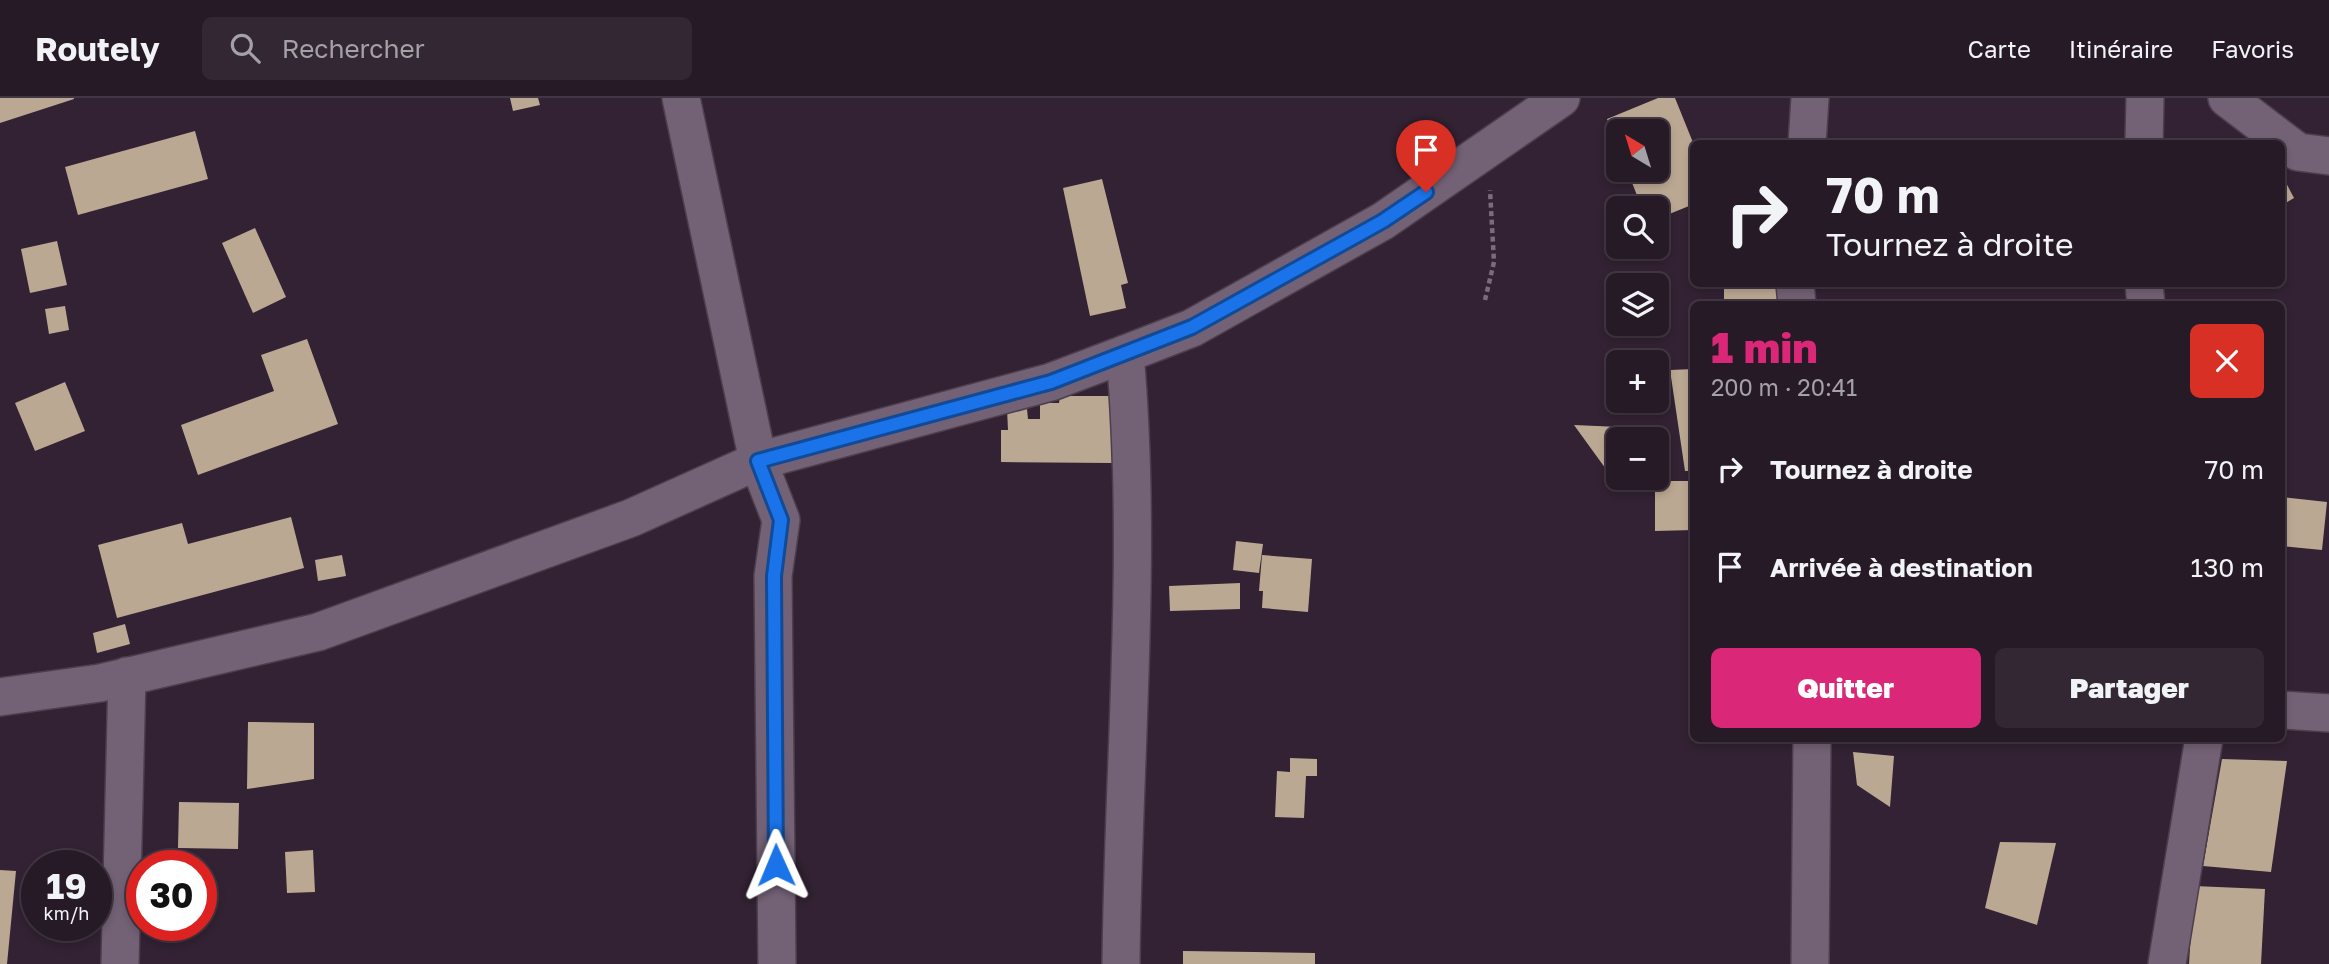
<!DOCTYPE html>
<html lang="fr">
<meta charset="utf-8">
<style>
:root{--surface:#261a26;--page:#322732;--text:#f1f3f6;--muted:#a4a1a7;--line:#423843;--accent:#db2777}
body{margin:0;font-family:"Golos Text",sans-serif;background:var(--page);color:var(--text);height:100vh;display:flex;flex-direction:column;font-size:26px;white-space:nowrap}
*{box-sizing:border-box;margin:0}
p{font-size:23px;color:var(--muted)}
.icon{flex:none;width:38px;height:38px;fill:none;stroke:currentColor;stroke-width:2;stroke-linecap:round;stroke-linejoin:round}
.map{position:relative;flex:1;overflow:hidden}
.panel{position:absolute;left:1690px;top:203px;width:595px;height:441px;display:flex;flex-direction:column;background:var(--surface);border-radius:10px;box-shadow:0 4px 10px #0003,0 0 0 2px var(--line)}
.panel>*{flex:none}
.hud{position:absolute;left:1690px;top:42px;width:595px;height:147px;border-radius:10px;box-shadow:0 4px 10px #0003,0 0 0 2px var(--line);background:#261a26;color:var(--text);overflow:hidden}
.needle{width:46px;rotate:322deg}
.controls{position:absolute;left:1606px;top:21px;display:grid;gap:14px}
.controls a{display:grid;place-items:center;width:63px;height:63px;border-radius:10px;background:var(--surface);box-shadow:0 4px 10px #0003,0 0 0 2px var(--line);font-size:35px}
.speed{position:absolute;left:21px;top:752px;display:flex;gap:14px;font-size:35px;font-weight:700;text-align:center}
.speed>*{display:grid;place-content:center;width:91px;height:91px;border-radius:50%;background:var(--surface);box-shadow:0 4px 10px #0003,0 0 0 2px var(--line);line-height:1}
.speed small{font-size:18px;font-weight:400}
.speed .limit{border:10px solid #d22;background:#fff;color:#111}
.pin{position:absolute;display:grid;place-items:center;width:60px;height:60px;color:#fff;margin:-72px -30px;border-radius:50% 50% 50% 0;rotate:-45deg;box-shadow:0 0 7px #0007}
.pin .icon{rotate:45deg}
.me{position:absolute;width:77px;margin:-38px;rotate:359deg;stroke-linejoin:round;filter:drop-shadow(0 0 5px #0008)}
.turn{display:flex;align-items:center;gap:24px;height:147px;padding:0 21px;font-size:32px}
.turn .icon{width:91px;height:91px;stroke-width:2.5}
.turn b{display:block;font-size:49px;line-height:60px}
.round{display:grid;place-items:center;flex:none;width:74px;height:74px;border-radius:10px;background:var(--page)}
.headline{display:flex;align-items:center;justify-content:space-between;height:119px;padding:0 21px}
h1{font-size:42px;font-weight:800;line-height:52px;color:var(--accent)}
.action{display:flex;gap:14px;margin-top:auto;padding:14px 21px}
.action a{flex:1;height:80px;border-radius:10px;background:var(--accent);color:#fff;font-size:28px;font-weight:800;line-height:80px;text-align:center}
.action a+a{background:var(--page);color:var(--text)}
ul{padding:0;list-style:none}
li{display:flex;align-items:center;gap:21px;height:98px;padding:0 21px}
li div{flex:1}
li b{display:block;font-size:26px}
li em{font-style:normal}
header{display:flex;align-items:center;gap:42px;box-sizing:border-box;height:98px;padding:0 35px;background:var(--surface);border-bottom:2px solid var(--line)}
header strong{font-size:33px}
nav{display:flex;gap:38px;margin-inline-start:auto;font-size:24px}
.search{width:490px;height:63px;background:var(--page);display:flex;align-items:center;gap:18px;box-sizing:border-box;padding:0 24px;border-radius:10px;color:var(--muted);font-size:26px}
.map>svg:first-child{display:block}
</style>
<header>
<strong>Routely</strong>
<div class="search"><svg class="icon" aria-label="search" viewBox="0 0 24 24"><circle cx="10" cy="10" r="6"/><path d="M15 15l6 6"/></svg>Rechercher</div>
<nav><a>Carte</a><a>Itinéraire</a><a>Favoris</a></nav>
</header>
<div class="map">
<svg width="2329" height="866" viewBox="0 0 2329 866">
<rect width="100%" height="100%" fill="#322233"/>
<!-- building -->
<g fill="#bba893">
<path d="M0 0H74V1L0 25Z"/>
<path d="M510 0H538L540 7 513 13Z"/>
<path d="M1658 0H1675L1694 47V106L1657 121V110H1642L1627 72H1657V33H1619V51L1607 21Z"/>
<path d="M195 33 208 81 78 117 65 69Z"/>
<path d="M2282 77 2294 100 2282 107Z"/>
<path d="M1102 81 1128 185 1121 187 1126 210 1090 218 1063 90Z"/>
<path d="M255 130 286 199 253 215 222 145Z"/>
<path d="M57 143 67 187 30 195 21 151Z"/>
<path d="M1793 187V206H1724V188Z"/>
<path d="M65 208 69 232 49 236 45 211Z"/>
<path d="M307 241 338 326 198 377 181 327 274 293 261 257Z"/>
<path d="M1694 271V373H1685L1670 272Z"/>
<path d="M65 284 85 333 35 353 15 305Z"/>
<path d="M1060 298H1111L1124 307 1113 365 1001 364V332H1008L1007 311H1027L1028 321H1040V305H1059Z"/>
<path d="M1574 327 1642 330V341H1619V380H1640V382L1616 385Z"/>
<path d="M1655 383H1694V432L1655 433Z"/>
<path d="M2282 399 2327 404 2322 452 2282 448Z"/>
<path d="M291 419 304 470 117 520 98 447 182 425 188 446Z"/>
<path d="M1236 443 1263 446 1259 475 1233 472Z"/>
<path d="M342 457 346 478 318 483 315 462Z"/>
<path d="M1262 457 1312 461 1308 514 1262 510 1263 493H1259Z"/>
<path d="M1240 485V511L1170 513 1169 488Z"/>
<path d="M125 526 130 546 97 555 93 535Z"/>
<path d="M248 624 314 625V681L247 691Z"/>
<path d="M1853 654 1894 658 1890 709 1857 687Z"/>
<path d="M1290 660 1317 661V678H1306L1304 720 1275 719 1277 673 1290 674Z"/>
<path d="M2222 661 2287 663 2271 774 2203 768Z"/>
<path d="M179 704 239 705 238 751 178 750Z"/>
<path d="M2000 744 2056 745 2037 827 1985 810Z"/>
<path d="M313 752 315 794 287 795 285 754Z"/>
<path d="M0 772 16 773 7 866H0Z"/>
<path d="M2194 788 2265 791 2261 866H2189Z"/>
<path d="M1183 853 1315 855V866H1183Z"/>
</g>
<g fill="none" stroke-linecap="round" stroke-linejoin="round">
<defs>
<g id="street">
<path d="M681 0 758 363 781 422 773 478 777 866"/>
<path d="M2227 0 2298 54 2329 58"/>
<path d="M1807 46 1810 0"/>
<path d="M2144 46 2145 0"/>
<path d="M1795 186 1797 206"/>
<path d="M2144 186 2146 206"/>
<path d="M0 599 100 585 318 534 631 420 758 363 1051 284 1125 256 1192 230 1383 123 1561 0"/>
<path d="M2282 612 2329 615"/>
<path d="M120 866 127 578"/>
<path d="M1121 866C1123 663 1143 458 1125 256"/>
<path d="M1810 866 1812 640"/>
<path d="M2167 866 2204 640"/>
</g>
</defs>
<!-- street casing -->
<use href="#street" stroke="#4c3f4d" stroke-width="40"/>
<!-- path -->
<path stroke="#7a6c7b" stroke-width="4.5" stroke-dasharray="5 3.5" stroke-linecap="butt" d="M1485 202 1494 164 1490 92"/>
<!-- street -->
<use href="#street" stroke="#736175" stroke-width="37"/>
</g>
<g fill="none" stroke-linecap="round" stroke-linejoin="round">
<defs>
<path id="route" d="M776 767 774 478 781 422 758 363 1051 284 1192 229 1383 123 1426 94"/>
</defs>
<!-- route casing -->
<use href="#route" stroke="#114b97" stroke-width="18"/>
<!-- route -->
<use href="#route" stroke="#1a73e8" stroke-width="12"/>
</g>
</svg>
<div class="controls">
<a><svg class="needle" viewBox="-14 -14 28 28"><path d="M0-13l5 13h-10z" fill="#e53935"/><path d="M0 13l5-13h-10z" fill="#a4a1a7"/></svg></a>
<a><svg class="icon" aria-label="search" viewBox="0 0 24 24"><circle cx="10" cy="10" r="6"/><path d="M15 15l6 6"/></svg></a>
<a><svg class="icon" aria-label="layers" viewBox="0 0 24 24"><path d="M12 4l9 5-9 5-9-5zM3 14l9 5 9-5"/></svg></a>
<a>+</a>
<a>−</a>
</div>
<div class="speed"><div>19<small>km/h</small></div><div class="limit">30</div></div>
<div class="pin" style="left:1426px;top:94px;background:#d93025"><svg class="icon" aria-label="arrive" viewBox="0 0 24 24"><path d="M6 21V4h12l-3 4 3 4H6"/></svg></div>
<svg class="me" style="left:776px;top:767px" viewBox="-20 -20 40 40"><path d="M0-17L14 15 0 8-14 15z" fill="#1a73e8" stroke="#fff" stroke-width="4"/></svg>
<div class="hud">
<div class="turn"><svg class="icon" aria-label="right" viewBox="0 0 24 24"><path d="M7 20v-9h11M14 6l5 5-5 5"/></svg><div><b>70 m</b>Tournez à droite</div></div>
</div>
<section class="panel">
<div class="headline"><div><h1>1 min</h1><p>200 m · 20:41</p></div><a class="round" style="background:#d93025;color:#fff"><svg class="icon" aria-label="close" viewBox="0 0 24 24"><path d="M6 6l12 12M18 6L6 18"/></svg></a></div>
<ul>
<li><svg class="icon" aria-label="right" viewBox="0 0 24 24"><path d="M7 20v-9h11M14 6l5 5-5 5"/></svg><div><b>Tournez à droite</b></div><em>70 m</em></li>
<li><svg class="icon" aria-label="arrive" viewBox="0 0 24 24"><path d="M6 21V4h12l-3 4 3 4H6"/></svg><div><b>Arrivée à destination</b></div><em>130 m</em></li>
</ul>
<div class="action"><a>Quitter</a><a>Partager</a></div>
</section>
</div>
